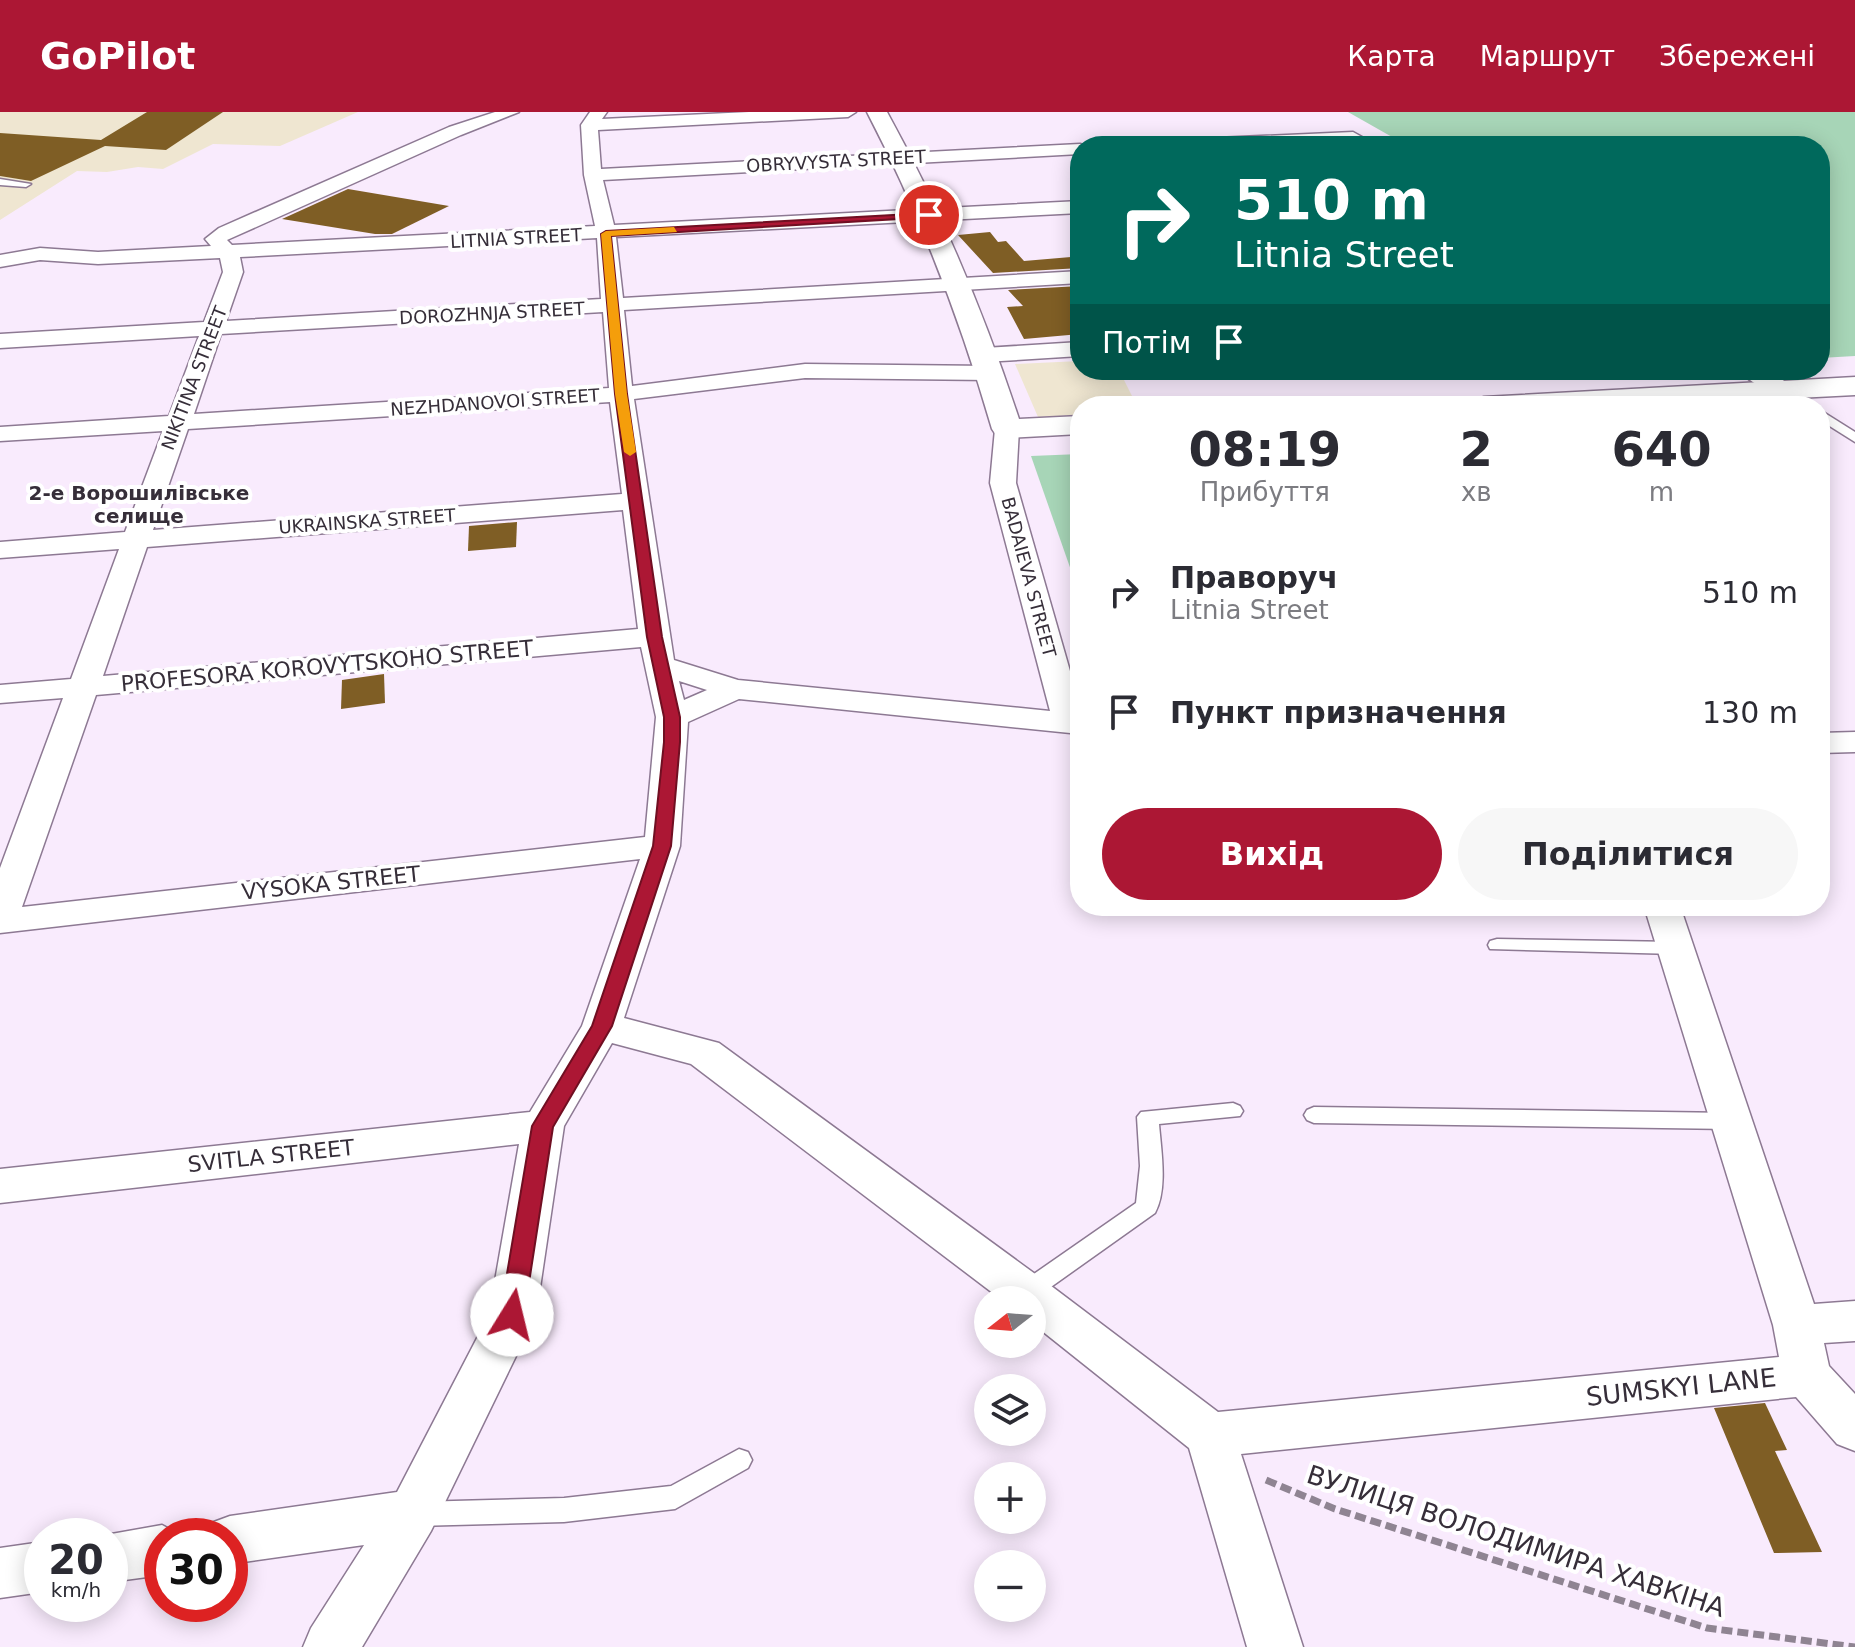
<!DOCTYPE html>
<html lang="uk">
<meta charset="utf-8">
<style>
:root{--surface:#fff;--page:#f7f7f7;--text:#2b2b33;--muted:#7c7c81;--accent:#ac1734}
body{margin:0;font-family:"DejaVu Sans",sans-serif;background:var(--page);color:var(--text);height:100vh;display:flex;flex-direction:column;font-size:30px;white-space:nowrap}
*{box-sizing:border-box;margin:0}
p{font-size:26px;color:var(--muted)}
.icon{flex:none;width:44px;height:44px;fill:none;stroke:currentColor;stroke-width:2;stroke-linecap:round;stroke-linejoin:round}
.map{position:relative;flex:1;overflow:hidden}
.sheet{position:absolute;left:1070px;top:284px;width:760px;height:520px;display:flex;flex-direction:column;background:var(--surface);border-radius:32px;box-shadow:0 4px 20px #0003}
.sheet>*{flex:none}
.guide{position:absolute;left:1070px;top:24px;width:760px;height:244px;border-radius:32px;box-shadow:0 4px 20px #0003;background:#00695c;color:#fff;overflow:hidden}
.needle{width:52px;rotate:253deg}
.controls{position:absolute;left:974px;top:1174px;display:grid;gap:16px}
.controls a{display:grid;place-items:center;width:72px;height:72px;border-radius:50%;background:var(--surface);box-shadow:0 4px 20px #0003;font-size:40px}
.speed{position:absolute;left:24px;top:1406px;display:flex;gap:16px;font-size:40px;font-weight:700;text-align:center}
.speed>*{display:grid;place-content:center;width:104px;height:104px;border-radius:50%;background:var(--surface);box-shadow:0 4px 20px #0003;line-height:1}
.speed small{font-size:20px;font-weight:400}
.speed .limit{border:12px solid #d22;background:#fff;color:#111}
.pin{position:absolute;display:grid;place-items:center;width:68px;height:68px;color:#fff;margin:-34px;border:4px solid #fff;border-radius:50%;box-shadow:0 2px 8px #0007}
.me{position:absolute;width:88px;margin:-44px;rotate:9deg;stroke-linejoin:round;filter:drop-shadow(0 0 6px #0008)}
.turn{display:flex;align-items:center;gap:28px;height:168px;padding:0 32px;font-size:36px}
.turn .icon{width:104px;height:104px;stroke-width:2.5}
.turn b{display:block;font-size:56px;line-height:68px}
.then{display:flex;align-items:center;height:76px;padding:0 32px;background:#0003;gap:16px;font-size:30px}
.eta{display:flex;justify-content:space-evenly;align-items:center;height:136px;text-align:center}
.eta b{font-size:48px;font-weight:700;line-height:56px}
.button{display:flex;gap:16px;margin-top:auto;padding:16px 32px}
.button a{flex:1;height:92px;border-radius:48px;background:var(--accent);color:#fff;font-size:32px;font-weight:700;line-height:92px;text-align:center}
.button a+a{background:var(--page);color:var(--text)}
ul{padding:0;list-style:none}
li{display:flex;align-items:center;gap:24px;height:120px;padding:0 32px}
li div{flex:1}
li b{display:block;font-size:30px}
li em{font-style:normal}
header{display:flex;align-items:center;gap:48px;box-sizing:border-box;height:112px;padding:0 40px;background:var(--accent);color:#fff}
header strong{font-size:38px}
nav{display:flex;gap:44px;margin-inline-start:auto;font-size:28px}
.map>svg:first-child{display:block}
</style>
<header>
<strong>GoPilot</strong>
<nav><a>Карта</a><a>Маршрут</a><a>Збережені</a></nav>
</header>
<div class="map">
<svg width="1855" height="1535" viewBox="0 0 1855 1535">
<rect width="100%" height="100%" fill="#f9ebfd"/>
<!-- commercial -->
<g fill="#efe6d1">
<path d="M0 0H358L280 34 213 32 163 57 138 55 107 60 77 59 0 108Z"/>
<path d="M1080 249V258H1119L1137 294H1080V303L1038 305 1015 252Z"/>
</g>
<!-- green -->
<g fill="#a7d5b7">
<path d="M1348 0H1855V244L1820 246V34H1408Z"/>
<path d="M1080 342V484L1031 344Z"/>
</g>
<!-- building -->
<g fill="#7f5e25">
<path d="M147 0H223L166 38 105 34 31 69 0 64V21L101 28Z"/>
<path d="M348 77 449 94 392 122H375L282 107Z"/>
<path d="M990 120 998 130 1006 129 1024 149 1071 145 1080 156 993 161 958 123Z"/>
<path d="M1080 174V222L1024 227 1007 195 1023 194 1008 178Z"/>
<path d="M517 410 516 435 468 439 469 414Z"/>
<path d="M384 562 385 591 341 597 342 568Z"/>
<path d="M1765 1291 1787 1338 1775 1339 1822 1440 1774 1441 1714 1296Z"/>
</g>
<g fill="none" stroke-linecap="round" stroke-linejoin="round">
<defs>
<g id="service">
<path d="M0 67 31 72 26 75 0 73Z"/>
<path d="M1780 275H1788L1814 294H1800L1780 279Z"/>
<path d="M1820 298 1855 320V330L1820 308Z"/>
<path d="M1497 827 1676 830 1685 836 1676 842 1490 837 1488 833 1490 829Z"/>
<path d="M1233 991 1240 994 1243 999 1240 1004 1159 1012C1161 1038 1168 1077 1155 1101L1034 1187H1018L1014 1180 1018 1173 1136 1091 1140 1054 1137 1005 1141 1000Z"/>
<path d="M1314 995 1731 1001 1738 1004 1742 1009 1738 1014 1731 1017 1314 1011 1307 1008 1304 1003 1307 998Z"/>
<path d="M739 1337 748 1340 752 1348 748 1356 675 1397 564 1410 416 1414 407 1410 403 1402 407 1394 416 1390 564 1386 671 1374Z"/>
</g>
<g id="minor">
<path d="M495 0H519L461 23 227 128 232 133 595 114 584 63 581 13 590 0H607L602 7 749 0H856L848 5 598 18 601 57 1080 32 1087 34H1080V42L603 68 614 113 1080 89V101L616 125 623 186 1080 159V171L624 198 632 274 805 252 990 254 998 256 1002 261 998 266 990 268 805 266 634 287 674 548 738 568 1050 599 990 371 995 317 998 312H1016L1019 317 1016 371 1080 594V622L739 587 688 610 680 734 624 906 719 931 1042 1167 1218 1300 1779 1245 1773 1213 1644 794H1680L1814 1192 1855 1189V1229L1824 1231 1829 1254 1855 1282V1339L1837 1332 1796 1285 1241 1342 1303 1535H1247L1189 1336 1032 1211V1188H1002L691 952 612 931 564 1014 536 1203 431 1419 362 1535H303L311 1516 364 1433 230 1452V1424H205L211 1411 230 1404 397 1380 489 1203 519 1032 0 1091V1057L530 1000 582 914 640 747 0 821V756L63 586 0 591V573L71 567 119 437 0 446V430L125 420 163 319 0 329V315L169 304 199 224 0 236V222L204 210 223 160 220 146 98 152 40 148 0 155V143L40 136 98 140 211 134 205 127 219 116 449 15ZM597 126 601 187 226 209 243 160 240 145ZM603 200 609 276 194 302 221 222ZM610 290 622 382 153 418 188 317ZM623 398 638 517 103 564 147 435ZM641 535 656 605 645 725 22 795 96 583ZM679 569 707 578 684 588Z"/>
<path d="M1353 20 1362 25 1359 29 1265 34H1139L1148 29Z"/>
<path d="M1080 230V244L984 250 976 248 973 243 976 238 984 236Z"/>
<path d="M1739 258H1768L1796 277 1792 282C1776 286 1750 271 1739 258Z"/>
<path d="M1855 620V640L1820 641V621Z"/>
<path d="M162 1413 182 1424H162V1463L110 1470V1424H100Z"/>
<path d="M42 1430V1480L0 1486V1436Z"/>
</g>
<g id="tertiary">
<path d="M867 0H887C941 98 984 201 1019 307L1080 304V322L1007 326 996 323 992 317C960 207 920 102 867 0Z"/>
<path d="M1855 265V283L1645 294H1469L1474 288 1484 285Z"/>
</g>
</defs>
<!-- service casing -->
<use href="#service" stroke="#8d7993" stroke-width="3"/>
<!-- minor casing -->
<use href="#minor" stroke="#8d7993" stroke-width="3"/>
<!-- tertiary casing -->
<use href="#tertiary" stroke="#8d7993" stroke-width="3"/>
<!-- path -->
<path stroke="#8f8492" stroke-width="7" stroke-dasharray="11 5" stroke-linecap="butt" d="M1266 1368 1335 1397 1707 1516 1855 1535"/>
<!-- service -->
<use href="#service" fill="#fff" fill-rule="evenodd"/>
<!-- minor -->
<use href="#minor" fill="#fff" fill-rule="evenodd"/>
<!-- tertiary -->
<use href="#tertiary" fill="#fff" fill-rule="evenodd"/>
</g>
<!-- route -->
<path fill="#ac1734" stroke="#700f22" stroke-width="2" d="M929 101 932 105 611 124 627 282 662 525 680 605V630L671 734 612 914 553 1015 524 1203 521 1210 512 1213 504 1210 500 1203 532 1014 592 914 653 734 664 630V605L647 525 615 282 601 122 606 119Z"/>
<!-- slow -->
<path fill="#f59e0b" d="M674 115 677 120 611 124 627 282 636 340 630 344 624 340 615 282 601 122 606 119Z"/>
<g text-anchor="middle" dominant-baseline="central" stroke-width="8" stroke-linejoin="round" paint-order="stroke">
<!-- far-street labels -->
<g font-size="18" fill="#362e39" stroke="#fff">
<text transform="translate(836 49) rotate(-3)">OBRYVYSTA STREET</text>
<text transform="translate(516 126) rotate(-3)">LITNIA STREET</text>
<text transform="translate(492 201) rotate(-3)">DOROZHNJA STREET</text>
<text transform="translate(194 266) rotate(-69)">NIKITINA STREET</text>
<text transform="translate(495 290) rotate(-4)">NEZHDANOVOI STREET</text>
<text transform="translate(367 409) rotate(-4)">UKRAINSKA STREET</text>
<text transform="translate(1029 465) rotate(75)">BADAIEVA STREET</text>
</g>
<!-- far-neighbourhood labels -->
<g font-size="20" font-weight="bold" fill="#362e39" stroke="#fff">
<text x="139" y="381">2-е Ворошилівське<tspan x="139" dy="23">селище</tspan></text>
</g>
<!-- street labels -->
<g font-size="22" fill="#362e39" stroke="#fff">
<text transform="translate(327 554) rotate(-5)">PROFESORA KOROVYTSKOHO STREET</text>
<text transform="translate(331 771) rotate(-6)">VYSOKA STREET</text>
<text transform="translate(271 1044) rotate(-6)">SVITLA STREET</text>
</g>
<!-- near-street labels -->
<g font-size="26" fill="#362e39" stroke="#fff">
<text transform="translate(1681 1275) rotate(-6)">SUMSKYI LANE</text>
<text transform="translate(1516 1429) rotate(18)">ВУЛИЦЯ ВОЛОДИМИРА ХАВКІНА</text>
</g>
</g>
</svg>
<div class="controls">
<a><svg class="needle" viewBox="-14 -14 28 28"><path d="M0-13l5 13h-10z" fill="#e53935"/><path d="M0 13l5-13h-10z" fill="#7c7c81"/></svg></a>
<a><svg class="icon" aria-label="layers" viewBox="0 0 24 24"><path d="M12 4l9 5-9 5-9-5zM3 14l9 5 9-5"/></svg></a>
<a>+</a>
<a>−</a>
</div>
<div class="speed"><div>20<small>km/h</small></div><div class="limit">30</div></div>
<div class="pin" style="left:929px;top:103px;background:#d93025"><svg class="icon" aria-label="arrive" viewBox="0 0 24 24"><path d="M6 21V4h12l-3 4 3 4H6"/></svg></div>
<svg class="me" style="left:512px;top:1203px" viewBox="-20 -20 40 40"><circle r="19" fill="#fff"/><path d="M0-13L10 11 0 6-10 11z" fill="#ac1734"/></svg>
<div class="guide">
<div class="turn"><svg class="icon" aria-label="right" viewBox="0 0 24 24"><path d="M7 20v-9h11M14 6l5 5-5 5"/></svg><div><b>510 m</b>Litnia Street</div></div>
<div class="then">Потім<svg class="icon" aria-label="arrive" viewBox="0 0 24 24"><path d="M6 21V4h12l-3 4 3 4H6"/></svg></div>
</div>
<section class="sheet">
<div class="eta">
<div><b>08:19</b><p>Прибуття</p></div>
<div><b>2</b><p>хв</p></div>
<div><b>640</b><p>m</p></div>
</div>
<ul>
<li><svg class="icon" aria-label="right" viewBox="0 0 24 24"><path d="M7 20v-9h11M14 6l5 5-5 5"/></svg><div><b>Праворуч</b><p>Litnia Street</p></div><em>510 m</em></li>
<li><svg class="icon" aria-label="arrive" viewBox="0 0 24 24"><path d="M6 21V4h12l-3 4 3 4H6"/></svg><div><b>Пункт призначення</b></div><em>130 m</em></li>
</ul>
<div class="button"><a>Вихід</a><a>Поділитися</a></div>
</section>
</div>
